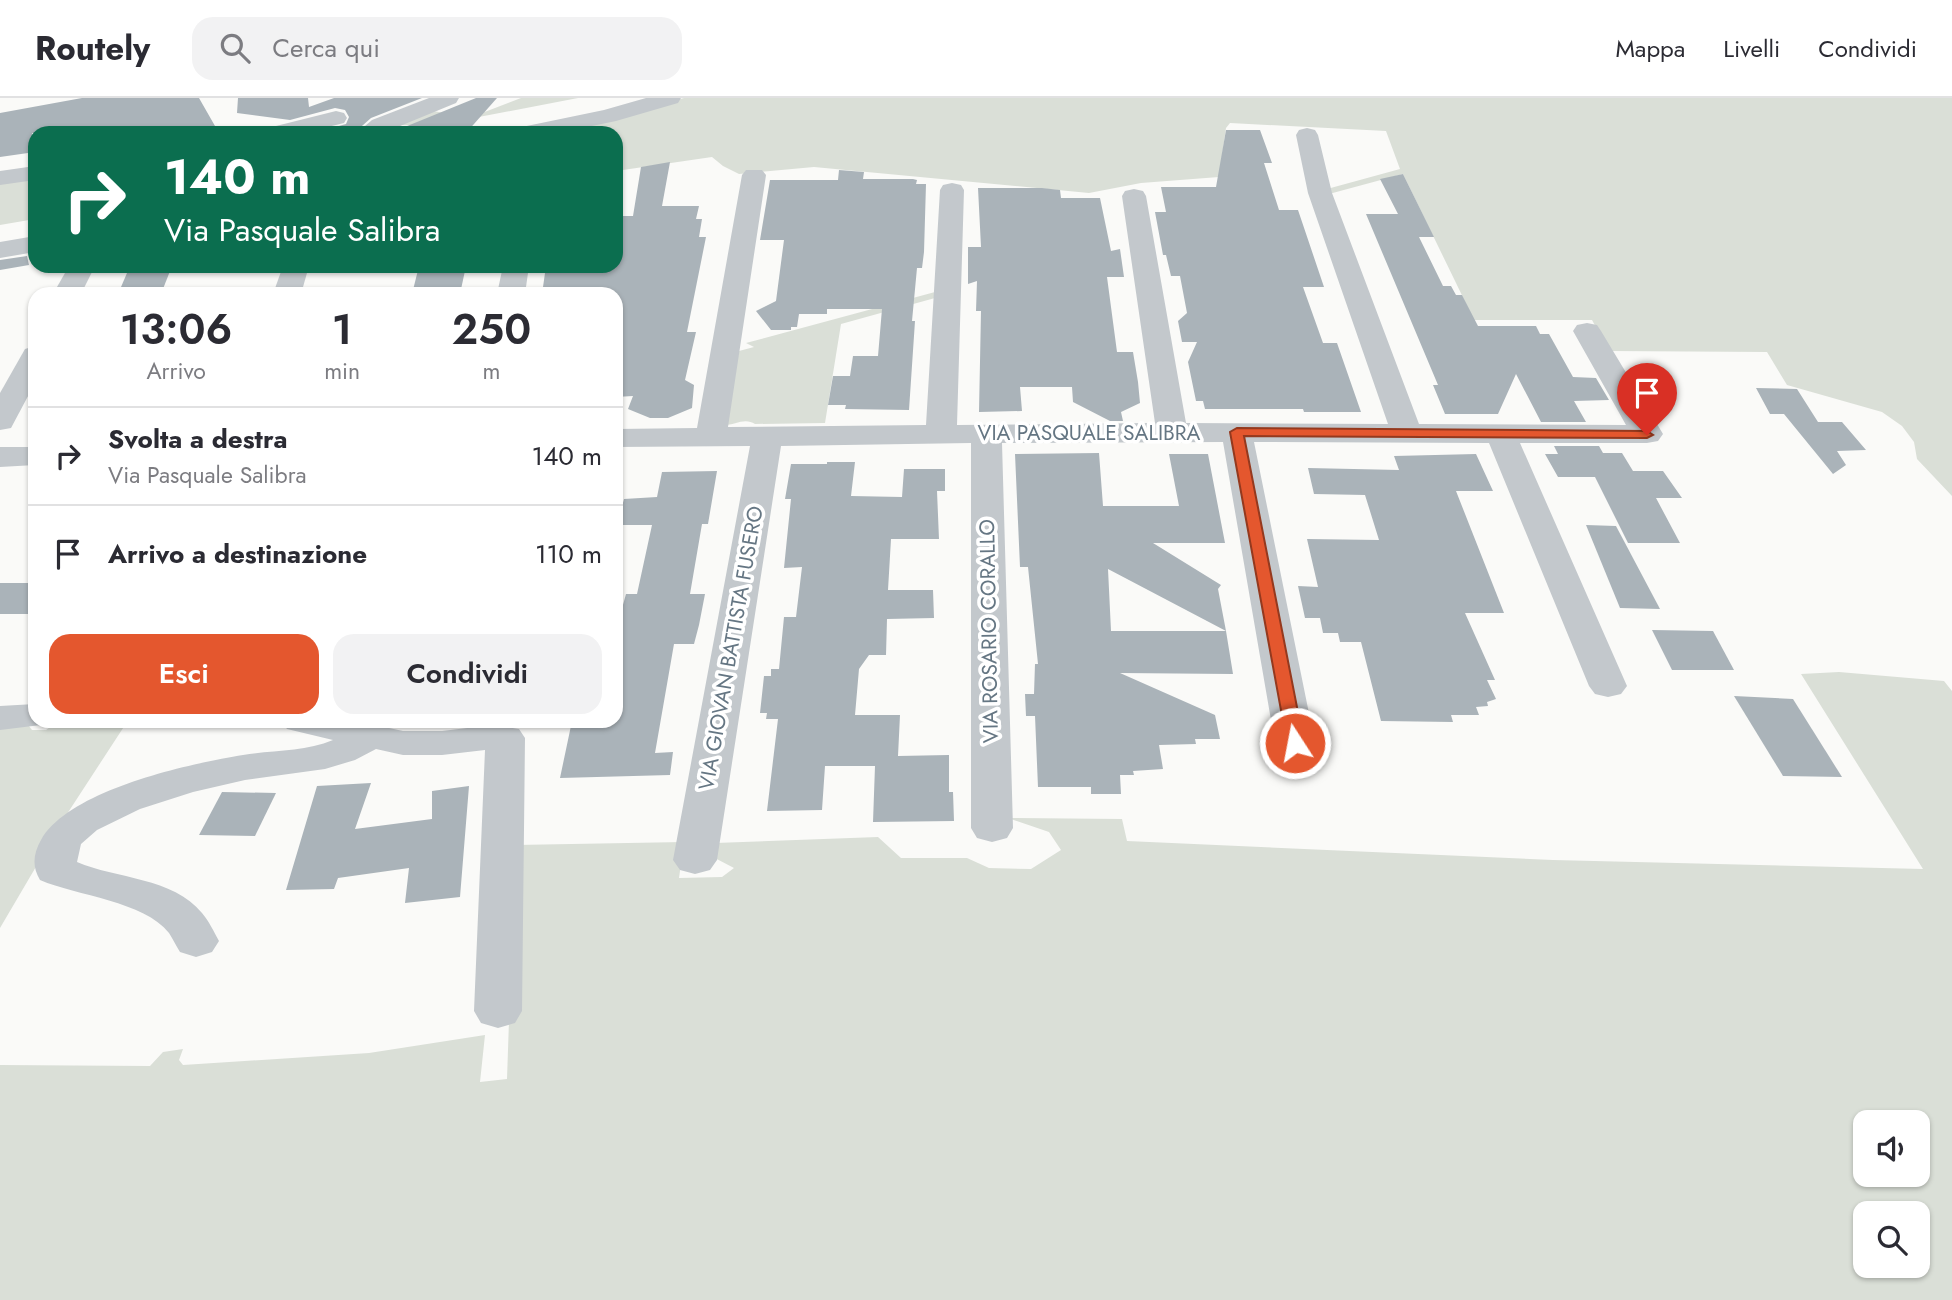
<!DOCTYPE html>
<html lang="it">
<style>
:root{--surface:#fff;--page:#f2f2f3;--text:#2b2b33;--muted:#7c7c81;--line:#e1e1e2;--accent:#e4572e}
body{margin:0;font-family:Jost,sans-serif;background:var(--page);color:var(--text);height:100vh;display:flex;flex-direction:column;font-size:26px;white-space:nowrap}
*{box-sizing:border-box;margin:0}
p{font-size:23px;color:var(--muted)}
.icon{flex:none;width:38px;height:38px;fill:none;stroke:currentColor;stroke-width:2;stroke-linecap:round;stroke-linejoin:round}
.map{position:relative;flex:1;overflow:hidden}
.panel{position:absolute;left:28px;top:189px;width:595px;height:441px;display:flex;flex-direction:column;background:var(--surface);border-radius:21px;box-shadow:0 2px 5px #0004}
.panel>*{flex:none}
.hud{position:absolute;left:28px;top:28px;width:595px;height:147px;border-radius:21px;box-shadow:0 2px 5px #0004;background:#0b6e4f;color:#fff;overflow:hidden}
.buttons{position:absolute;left:1853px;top:1012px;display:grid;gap:14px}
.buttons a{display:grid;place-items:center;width:77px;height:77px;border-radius:14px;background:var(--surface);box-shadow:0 2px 5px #0004;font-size:35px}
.pin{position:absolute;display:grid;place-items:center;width:60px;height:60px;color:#fff;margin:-72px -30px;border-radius:50% 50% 50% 0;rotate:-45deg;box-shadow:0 0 7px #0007}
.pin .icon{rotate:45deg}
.me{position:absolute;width:77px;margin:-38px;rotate:349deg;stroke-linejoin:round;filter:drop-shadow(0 0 5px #0008)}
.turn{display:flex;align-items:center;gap:24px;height:147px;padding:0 21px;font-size:32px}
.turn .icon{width:91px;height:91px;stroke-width:2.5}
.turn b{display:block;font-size:49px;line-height:60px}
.eta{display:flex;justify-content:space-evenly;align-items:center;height:119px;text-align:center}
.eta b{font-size:42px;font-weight:600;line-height:49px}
.cta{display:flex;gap:14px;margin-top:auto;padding:14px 21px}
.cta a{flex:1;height:80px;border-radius:21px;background:var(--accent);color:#fff;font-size:28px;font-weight:600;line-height:80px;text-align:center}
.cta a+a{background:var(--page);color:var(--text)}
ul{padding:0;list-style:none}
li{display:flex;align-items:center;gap:21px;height:98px;padding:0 21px;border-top:2px solid var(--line)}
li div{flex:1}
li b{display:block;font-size:26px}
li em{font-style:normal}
header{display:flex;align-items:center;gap:42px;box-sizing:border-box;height:98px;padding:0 35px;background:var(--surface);border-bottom:2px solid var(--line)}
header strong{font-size:33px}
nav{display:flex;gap:38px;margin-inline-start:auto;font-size:24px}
.search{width:490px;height:63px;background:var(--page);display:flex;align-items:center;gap:18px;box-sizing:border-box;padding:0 24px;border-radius:21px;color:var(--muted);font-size:26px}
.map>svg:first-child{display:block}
</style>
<header>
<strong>Routely</strong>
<div class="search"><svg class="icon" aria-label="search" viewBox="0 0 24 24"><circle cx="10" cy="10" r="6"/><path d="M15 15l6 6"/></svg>Cerca qui</div>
<nav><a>Mappa</a><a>Livelli</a><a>Condividi</a></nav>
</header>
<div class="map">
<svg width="1952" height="1202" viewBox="0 0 1952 1202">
<rect width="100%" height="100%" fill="#fafaf8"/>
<!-- green -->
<g fill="#dadfd7" fill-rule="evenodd">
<path d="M521 0H578L437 27H396L433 13 456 17 482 15Z"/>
<path d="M684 0H1952V398L1917 361 1914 344 1902 328 1882 314 1787 287 1767 254 1609 253 1592 222H1474L1403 76 1329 96 1327 91 1400 71 1386 33 1230 25 1226 30 1219 79 1141 85 1089 95 814 69 739 76 723 68 712 59 616 73V35H552Z"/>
<path d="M35 79V121L0 127V85Z"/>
<path d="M935 194V200L841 226 825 325 755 326C745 319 735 327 724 327L739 253 754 249 746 245Z"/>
<path d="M1839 574 1944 583 1952 593V1202H0V967L150 968 163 954 183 951 179 962 183 967 369 955 485 937 480 984 507 981 515 747 684 744 679 780 722 779 734 770 711 758 715 745 878 739 901 760H967L989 770 1031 771 1061 752 1049 734 1008 720 1122 721 1127 743 1553 762 1923 771 1801 576ZM1866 1024H1918V1076H1866ZM1866 1115H1918V1167H1866Z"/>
<path d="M127 624 67 716 0 830V629L29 628 32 632H46L53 627Z"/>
</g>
<!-- building -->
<g fill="#aab3b9">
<path d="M82 0H199L219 35H181L179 31 151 35H32L35 54 0 59V15Z"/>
<path d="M238 0H308L309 9 334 0H422L371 20 354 35H314L346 26 349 19 345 12 335 10 290 22 237 15Z"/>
<path d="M476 0H497L466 35H390Z"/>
<path d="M1226 32H1260L1272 65H1264L1279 112H1298L1324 189H1303L1323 245H1337L1361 314H1304L1303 311H1205L1203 303H1196L1188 264 1197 244H1182L1178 223 1187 215 1180 178H1171L1166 157H1163L1155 114H1166L1161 89H1216Z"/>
<path d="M670 64 662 108H699L696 121H702L699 139H706L687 234H696L685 282 694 287 692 310 668 320H650L628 311 633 298 616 299V196H542L546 168H616L619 118H633L641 69Z"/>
<path d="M839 72 864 74 863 81H913L917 82 916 86H926L924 154 922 170H917L912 223H915L909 312 845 311 846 307H828L833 278H850L853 258H878L882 211H827V216H799L797 229H791V232H771L756 213 776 203 784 142H760L770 82H838Z"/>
<path d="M1403 76 1434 139H1419L1443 188H1451L1456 197H1462L1478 228H1536L1540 236H1549L1573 279 1596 280 1609 302 1574 303 1586 324H1541L1516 276 1498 316H1445L1433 287H1438L1366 116H1398L1380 81Z"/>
<path d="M978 90H1042L1060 92 1061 100H1100L1111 153 1120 151 1124 179H1107L1117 254H1133L1138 284 1140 305 1121 314 1123 323H1110L1073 304 1072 289H1020L1022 313 979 314 981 213H976L977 183 968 186V149H981Z"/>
<path d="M27 158 29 167 0 172V162Z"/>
<path d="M130 168H172L161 196H118Z"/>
<path d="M419 168H466L460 196H412Z"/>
<path d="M1756 290 1797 291 1818 324H1842L1866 352 1837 353 1846 367 1833 376 1784 316H1770Z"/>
<path d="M1554 348H1599L1603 355H1622L1633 373H1663L1682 400H1656L1680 445H1628L1595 379H1558L1545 356H1558Z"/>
<path d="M1099 355 1103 408H1179L1169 356H1208L1225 445H1153L1221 487 1218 491 1226 533 1108 471 1111 533H1226L1233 576 1120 575 1215 617 1220 641H1195L1196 646 1159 647 1163 671 1133 673 1134 677H1120L1121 696H1091V689H1038L1035 618H1026L1025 596H1034L1035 566H1038L1028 469H1020L1015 356Z"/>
<path d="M1476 356 1493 393H1456L1504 515H1465L1495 582H1487L1496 601 1487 604 1488 608 1476 609 1479 617H1451L1453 624 1381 623 1361 544H1340L1338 535H1323L1320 520H1305L1298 488 1318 489 1307 441 1379 442 1365 397 1314 396 1308 370 1399 372 1394 358Z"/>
<path d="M827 364H855L851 398 902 399 904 371H945V393H937L939 441H891L888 492H933L934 520 887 521 886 557H869L859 571 855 617H900L898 658 949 657V694H953L954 723 873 724 875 668H825L822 712 767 713 778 621H766L767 615H760L764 578H771V571H779L784 519H796L802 469 784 470 791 401H785L791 366H827Z"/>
<path d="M717 373 708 426H702L690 496H705L699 527 694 546H674L655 655 673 654 670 677 560 680 572 623H616V532L626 496H637L652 427H617L624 401 657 399 662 374Z"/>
<path d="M1586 427 1616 428 1660 511 1620 510Z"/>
<rect x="0" y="485" width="35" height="31"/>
<path d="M1652 532 1713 533 1734 572H1672Z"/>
<path d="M1734 598 1793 601 1842 679 1783 678Z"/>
<path d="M371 685 355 731 432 721V693L469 688 460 799 405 805 409 770 338 780 334 791 286 792 317 688Z"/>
<path d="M222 694 276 695 255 738 199 737Z"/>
</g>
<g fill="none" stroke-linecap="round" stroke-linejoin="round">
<!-- minor -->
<g fill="#c3c8cc" fill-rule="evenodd">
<path d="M429 0H459L456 5 383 35H357L372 22Z"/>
<path d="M646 0H681L678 5 616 23 558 35H514L517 30 604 12Z"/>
<path d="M336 13 344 15 347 20 344 25 303 35H265L268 30Z"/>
<path d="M1307 30 1315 32 1318 37 1332 95 1419 326 1626 327 1573 233 1577 227 1587 225 1597 227 1601 233 1663 336 1658 343 1647 345H1520L1627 588 1621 596 1608 599 1595 596 1589 588 1489 345 1254 344 1315 645 1309 654 1295 657 1281 654 1275 645 1223 344 1002 345 1013 730 1007 740 992 744 977 740 971 730V345L781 348 717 762 710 772 695 776 680 772 673 762 750 348 616 349V331L697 330 742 77 746 72H762L766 77 728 329 926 327 940 92 943 87 952 85 961 87 964 92 957 327 1155 325 1122 98 1125 93 1134 91 1143 93 1146 98 1186 325 1388 326 1308 95 1296 37 1299 32Z"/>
<path d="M35 68V82L0 87V73Z"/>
<path d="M35 138V154L0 160V144Z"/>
<path d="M69 168 94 170 81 196H53Z"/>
<path d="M283 168H309L301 196H273Z"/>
<path d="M503 168H529L525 196H497Z"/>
<path d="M35 248V285L11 330 0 332V295L25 251Z"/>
<path d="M0 349H35V367L0 369Z"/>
<path d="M35 606V623H51L49 626 0 632V608Z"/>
<path d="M281 623H357L403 633H442L492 627 519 631 525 640 522 913 515 925 498 930 481 925 474 913 485 652 442 657H403L376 651 355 662 325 671 245 682 193 694 140 711 97 732 81 746 77 764C116 781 173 779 202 815 209 823 214 834 219 843L212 854 196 859 180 854C176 848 173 841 169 835 144 803 77 798 40 782 32 769 33 756 41 742 69 692 188 666 243 657 272 652 305 654 333 642L287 631Z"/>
</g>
</g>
<!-- route -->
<path fill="#e4572e" stroke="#94391e" stroke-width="2" d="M1237 330 1647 333 1653 337 1647 340 1244 338 1304 645 1295 651 1287 645 1230 334Z"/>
<g text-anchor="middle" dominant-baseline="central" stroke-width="7" stroke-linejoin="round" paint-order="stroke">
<!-- street labels -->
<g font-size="21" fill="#657683" stroke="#fff">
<text x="1089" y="335">VIA PASQUALE SALIBRA</text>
<text transform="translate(989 533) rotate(-91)">VIA ROSARIO CORALLO</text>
<text transform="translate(731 550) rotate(-80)">VIA GIOVAN BATTISTA FUSERO</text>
</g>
</g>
</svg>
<div class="buttons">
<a><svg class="icon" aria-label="sound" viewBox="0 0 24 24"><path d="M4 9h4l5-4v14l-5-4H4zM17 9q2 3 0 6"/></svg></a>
<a><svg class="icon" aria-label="search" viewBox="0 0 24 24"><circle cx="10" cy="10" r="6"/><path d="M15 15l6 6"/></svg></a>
</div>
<div class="pin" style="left:1647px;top:337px;background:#d93025"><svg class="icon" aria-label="arrive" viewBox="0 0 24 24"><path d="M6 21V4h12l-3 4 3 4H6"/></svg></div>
<svg class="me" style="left:1295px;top:645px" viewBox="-20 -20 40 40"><circle r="17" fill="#e4572e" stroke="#fff" stroke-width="3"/><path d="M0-11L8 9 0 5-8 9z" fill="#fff"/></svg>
<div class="hud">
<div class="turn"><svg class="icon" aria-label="right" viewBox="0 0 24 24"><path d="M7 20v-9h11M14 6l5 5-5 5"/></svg><div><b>140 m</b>Via Pasquale Salibra</div></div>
</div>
<section class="panel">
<div class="eta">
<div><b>13:06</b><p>Arrivo</p></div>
<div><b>1</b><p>min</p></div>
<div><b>250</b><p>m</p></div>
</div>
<ul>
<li><svg class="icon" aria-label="right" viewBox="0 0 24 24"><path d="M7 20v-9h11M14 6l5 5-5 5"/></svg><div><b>Svolta a destra</b><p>Via Pasquale Salibra</p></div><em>140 m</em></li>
<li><svg class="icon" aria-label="arrive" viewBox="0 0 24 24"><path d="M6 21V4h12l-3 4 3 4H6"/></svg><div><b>Arrivo a destinazione</b></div><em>110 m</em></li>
</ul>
<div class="cta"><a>Esci</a><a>Condividi</a></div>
</section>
</div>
